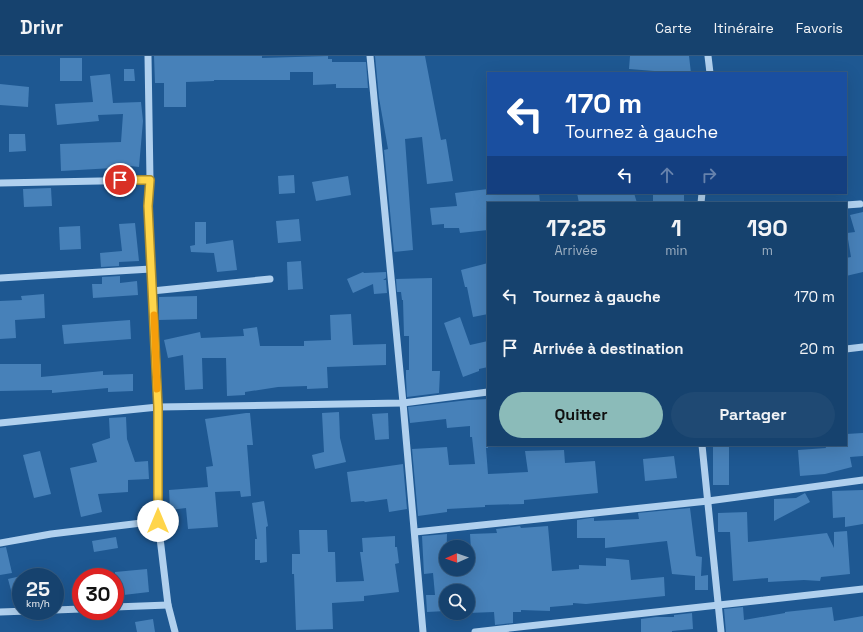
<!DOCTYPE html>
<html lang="fr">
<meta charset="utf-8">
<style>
:root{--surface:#16426e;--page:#1f4973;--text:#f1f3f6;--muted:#9eb0c2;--line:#355b81;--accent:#8bbbb9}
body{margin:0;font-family:"Space Grotesk",sans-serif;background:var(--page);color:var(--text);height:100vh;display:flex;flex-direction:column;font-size:15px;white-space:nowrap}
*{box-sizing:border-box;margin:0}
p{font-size:13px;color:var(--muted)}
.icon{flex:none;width:22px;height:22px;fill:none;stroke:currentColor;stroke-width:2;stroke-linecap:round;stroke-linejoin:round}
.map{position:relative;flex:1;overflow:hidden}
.side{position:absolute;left:487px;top:146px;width:360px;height:244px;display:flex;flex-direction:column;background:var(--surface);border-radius:0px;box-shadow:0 4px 16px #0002,0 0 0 1px var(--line)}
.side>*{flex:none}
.banner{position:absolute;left:487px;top:16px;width:360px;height:122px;border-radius:0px;box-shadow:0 4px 16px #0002,0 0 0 1px var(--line);background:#1a4fa0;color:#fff;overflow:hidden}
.needle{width:26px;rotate:268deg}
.tools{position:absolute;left:439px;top:484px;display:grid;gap:8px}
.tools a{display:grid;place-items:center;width:36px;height:36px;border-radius:50%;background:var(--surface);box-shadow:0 4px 16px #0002,0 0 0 1px var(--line);font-size:20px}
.speed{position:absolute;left:12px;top:512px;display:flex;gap:8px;font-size:20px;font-weight:700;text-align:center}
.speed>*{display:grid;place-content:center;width:52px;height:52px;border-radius:50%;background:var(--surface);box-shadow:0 4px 16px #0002,0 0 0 1px var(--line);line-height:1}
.speed small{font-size:10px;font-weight:400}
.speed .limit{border:6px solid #d22;background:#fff;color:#111}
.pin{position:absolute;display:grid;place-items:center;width:34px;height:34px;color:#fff;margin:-17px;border:2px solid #fff;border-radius:50%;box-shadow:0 1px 4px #0007}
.me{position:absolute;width:44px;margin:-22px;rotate:0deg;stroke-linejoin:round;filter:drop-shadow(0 0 3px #0008)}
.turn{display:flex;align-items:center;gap:14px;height:84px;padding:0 12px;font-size:18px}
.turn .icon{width:52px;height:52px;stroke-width:2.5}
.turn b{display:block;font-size:28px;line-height:34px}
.lanes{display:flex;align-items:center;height:38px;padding:0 12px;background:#0003;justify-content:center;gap:20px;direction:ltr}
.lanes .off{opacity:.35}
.eta{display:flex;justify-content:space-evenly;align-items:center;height:68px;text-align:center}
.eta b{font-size:24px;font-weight:700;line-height:28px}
.button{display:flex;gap:8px;margin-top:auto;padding:8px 12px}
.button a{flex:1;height:46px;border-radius:24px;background:var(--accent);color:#111;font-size:16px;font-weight:700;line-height:46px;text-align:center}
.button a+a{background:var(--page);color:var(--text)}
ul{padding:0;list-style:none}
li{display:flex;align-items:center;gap:12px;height:52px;padding:0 12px}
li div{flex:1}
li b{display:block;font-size:15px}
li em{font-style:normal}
header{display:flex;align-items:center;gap:24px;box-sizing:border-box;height:56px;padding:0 20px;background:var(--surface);border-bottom:1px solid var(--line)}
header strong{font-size:19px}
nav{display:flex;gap:22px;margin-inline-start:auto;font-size:14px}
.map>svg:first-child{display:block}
</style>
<header>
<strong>Drivr</strong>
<nav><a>Carte</a><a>Itinéraire</a><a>Favoris</a></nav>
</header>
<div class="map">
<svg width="863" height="576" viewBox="0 0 863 576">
<rect width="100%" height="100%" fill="#1e5892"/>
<!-- building -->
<g fill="#4781b9">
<path d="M154 0H262V2L328 0V3H332V6H366L368 32H336V28L313 29V16H290V24H214V25L186 26V51H164V27H155Z"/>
<path d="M375 0H425L441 84 446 83 453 125 427 128 422 81 405 83 413 194 394 196 384 94 388 93 379 42Z"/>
<path d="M630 0H689L691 17H667V16L629 13Z"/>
<rect x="60" y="2" width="22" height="23"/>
<path d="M124 13H134L135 25H124Z"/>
<path d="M110 18 113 47 141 46 143 65 139 111 113 108V112L61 115 60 88 121 86 123 58 98 59 99 65 57 69 55 48 93 46 90 20Z"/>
<path d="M0 28 29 31 28 51 0 49Z"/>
<path d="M9 78H25L26 95 9 96Z"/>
<path d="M294 119 295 137 279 138 278 120Z"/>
<path d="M348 120 351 139 316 145 312 126Z"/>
<path d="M51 132 52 150 24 151 23 133Z"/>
<path d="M488 133V137H539L540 147H488V174L460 177 459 172H444V168L432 169 430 152 457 150 455 137Z"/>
<path d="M577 137H634L637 147H579Z"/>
<rect x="653" y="137" width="31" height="10"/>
<path d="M863 156V216L846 220V202L851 201 847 177 855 176 850 159Z"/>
<path d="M299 163 301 185 278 187 276 165Z"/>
<path d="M195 166H206V188L233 184 237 214 217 216 214 197 191 196 190 190 195 189Z"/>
<path d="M135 167 139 205 119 206V210L101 211 100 197 122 195 119 168Z"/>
<path d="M80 170 81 193 60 194 59 171Z"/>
<path d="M301 205 303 233 288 234 287 206Z"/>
<path d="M488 207V258L473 261 467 231H465L461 214Z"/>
<path d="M363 216 364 217 386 216V222L383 224H386L387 237 374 238 373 228 353 237 347 223Z"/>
<path d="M120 220V227L137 225 138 239 93 242 92 228H102V221Z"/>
<path d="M432 222V315H440L439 337 407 341 406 322V314H409V280H404L403 244H402L401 236H397L396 223Z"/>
<path d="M44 238 45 262 15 264 16 282 0 283V245L22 244 21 240Z"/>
<path d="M197 240V263L159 264V241Z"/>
<path d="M351 258 353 289 386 288V309L327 311 328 332 307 333V330L278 331 245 336V339L227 340 226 302H202L203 333 185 334 183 299 168 302 164 284 200 276 201 282 244 280 243 273 257 271 260 290H304V285L331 284 330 259Z"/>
<path d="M460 261 470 289 488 285V311L479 313V315L463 321 444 267Z"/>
<path d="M130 264 131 283 64 288 62 269Z"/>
<path d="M0 308H41V321L103 315V319L133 318V335L108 336V332L52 337V334L0 335Z"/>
<path d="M488 343V392H486L488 418 528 416 525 395 564 394 565 407 595 405 598 437 524 444V448L485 449V451L447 453V456L418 460 412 393 447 391 449 409 475 408 472 381H470V370L447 372 446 363 410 367 408 351 468 344Z"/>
<path d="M339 356 340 382 346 406 315 413 312 399 324 396 322 357Z"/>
<path d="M246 357H250L253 389H247L251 440 241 441 240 435 215 436 218 471 188 473 186 452 170 454 169 434 208 431 206 411 213 410 205 363Z"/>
<path d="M388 357 389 383 375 384 372 358Z"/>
<path d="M126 361 127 383 135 406 148 405 149 423 128 424V436L98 438 102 456 81 461 70 412 97 406 92 388 110 382 109 362Z"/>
<path d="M863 377V400L850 401 852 411 825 418 800 420 798 394 826 392 825 389H846V378Z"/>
<rect x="713" y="389" width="16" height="40"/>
<path d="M40 395 51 438 34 442 23 399Z"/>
<path d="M674 400 677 422 645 425 643 403Z"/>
<path d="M403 408 407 453 389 456 387 443 365 446 364 445 351 446 347 416Z"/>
<path d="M863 434V468L845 471V461L833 462 832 435Z"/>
<path d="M805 437 810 446 774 465V443L796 442Z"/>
<path d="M264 445 268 470 266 471 267 506 260 507V504H255V483H257L252 447Z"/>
<path d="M690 452 696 500 702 501 701 520 708 519V534H695V520L672 518 667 485 605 492V482H577V464L591 462H594V465L639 463 638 457Z"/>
<path d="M747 456 748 486 827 477 834 492V476L847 475 850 518 821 521 820 525 804 524 768 526V522L733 525 730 476H718V457Z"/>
<path d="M520 470 521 472 548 470 552 515 579 513V509L606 510V502L629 504 631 524 664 521 665 540 586 548 573 547V549L550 551V555L521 554V556H513V567L495 569 494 556 468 557V535H446V555L427 556 426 539H435L433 517 424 518 422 480 447 478 446 513H468V495L471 494 470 478 497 477 496 473Z"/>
<path d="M299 474H327L328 496H335L336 526 364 525 360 496H363L362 482 395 480V491H397L399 507 395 508 399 536 364 540V545L332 547 333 573 296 574 294 518H292V498H300Z"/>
<path d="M116 481 118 492 94 496 92 485Z"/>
<path d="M6 491 12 517 0 519V492Z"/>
<path d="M147 513 149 536 115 540V516Z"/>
<path d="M21 520V536L12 538 8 523Z"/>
<path d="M743 551 744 564 785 557V556L832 551 834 565 863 560V576H726L724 553Z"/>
<path d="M692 557 693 573 672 575V576H641V563L656 561H674V559Z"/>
<path d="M153 563 155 576H137L135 566Z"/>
</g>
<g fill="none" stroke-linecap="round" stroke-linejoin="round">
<!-- minor -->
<g stroke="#b0d0ee" stroke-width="7">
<path d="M148 0 150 124 148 150 158 351V465L168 549 175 576"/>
<path d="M370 0 403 347 423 576"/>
<path d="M708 0 710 17"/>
<path d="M0 127 150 124"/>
<path d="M701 147 702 137"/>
<path d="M846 149 860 148"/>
<path d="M0 222 151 213"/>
<path d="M152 235 270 223"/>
<path d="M846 293 863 291"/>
<path d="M0 367 158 351 403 347 488 336"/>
<path d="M702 389 721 576"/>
<path d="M415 476 708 445 863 424"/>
<path d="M0 487 51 478 158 465"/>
<path d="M115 551 168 549"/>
<path d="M55 554 81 553"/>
<path d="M0 556 28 555"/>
<path d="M475 576 863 533"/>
</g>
</g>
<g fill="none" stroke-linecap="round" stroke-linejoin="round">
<defs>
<path id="route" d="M120 124H150L148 150 158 351V465"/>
</defs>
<!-- route casing -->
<use href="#route" stroke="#a68a30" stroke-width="10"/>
<!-- route -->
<use href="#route" stroke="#ffd54a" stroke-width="7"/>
<!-- slow -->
<path stroke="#f59e0b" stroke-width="7" d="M154 259 157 333"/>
</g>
</svg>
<div class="tools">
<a><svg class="needle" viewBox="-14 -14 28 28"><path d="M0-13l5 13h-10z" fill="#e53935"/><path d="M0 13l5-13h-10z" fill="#9eb0c2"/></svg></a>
<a><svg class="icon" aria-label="search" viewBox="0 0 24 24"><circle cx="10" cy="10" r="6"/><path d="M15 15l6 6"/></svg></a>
</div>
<div class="speed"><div>25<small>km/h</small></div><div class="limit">30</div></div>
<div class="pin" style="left:120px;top:124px;background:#d93025"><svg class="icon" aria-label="arrive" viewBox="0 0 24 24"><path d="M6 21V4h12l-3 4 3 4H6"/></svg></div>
<svg class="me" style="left:158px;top:465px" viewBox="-20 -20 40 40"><circle r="19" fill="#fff"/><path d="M0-13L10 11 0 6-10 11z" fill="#ffd54a"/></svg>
<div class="banner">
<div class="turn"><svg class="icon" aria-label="left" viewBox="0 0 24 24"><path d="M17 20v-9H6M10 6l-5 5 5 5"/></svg><div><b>170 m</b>Tournez à gauche</div></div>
<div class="lanes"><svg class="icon" aria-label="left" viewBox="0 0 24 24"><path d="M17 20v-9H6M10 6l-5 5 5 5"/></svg><svg class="icon off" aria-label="ahead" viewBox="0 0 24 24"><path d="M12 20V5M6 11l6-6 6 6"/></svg><svg class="icon off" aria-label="right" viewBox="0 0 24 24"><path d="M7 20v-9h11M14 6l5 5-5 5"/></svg></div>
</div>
<section class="side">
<div class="eta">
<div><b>17:25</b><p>Arrivée</p></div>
<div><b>1</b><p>min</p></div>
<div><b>190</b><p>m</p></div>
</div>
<ul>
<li><svg class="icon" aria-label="left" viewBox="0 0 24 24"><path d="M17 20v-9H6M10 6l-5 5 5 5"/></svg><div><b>Tournez à gauche</b></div><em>170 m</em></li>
<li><svg class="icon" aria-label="arrive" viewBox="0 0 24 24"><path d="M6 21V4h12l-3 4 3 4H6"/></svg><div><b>Arrivée à destination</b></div><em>20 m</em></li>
</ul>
<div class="button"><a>Quitter</a><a>Partager</a></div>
</section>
</div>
